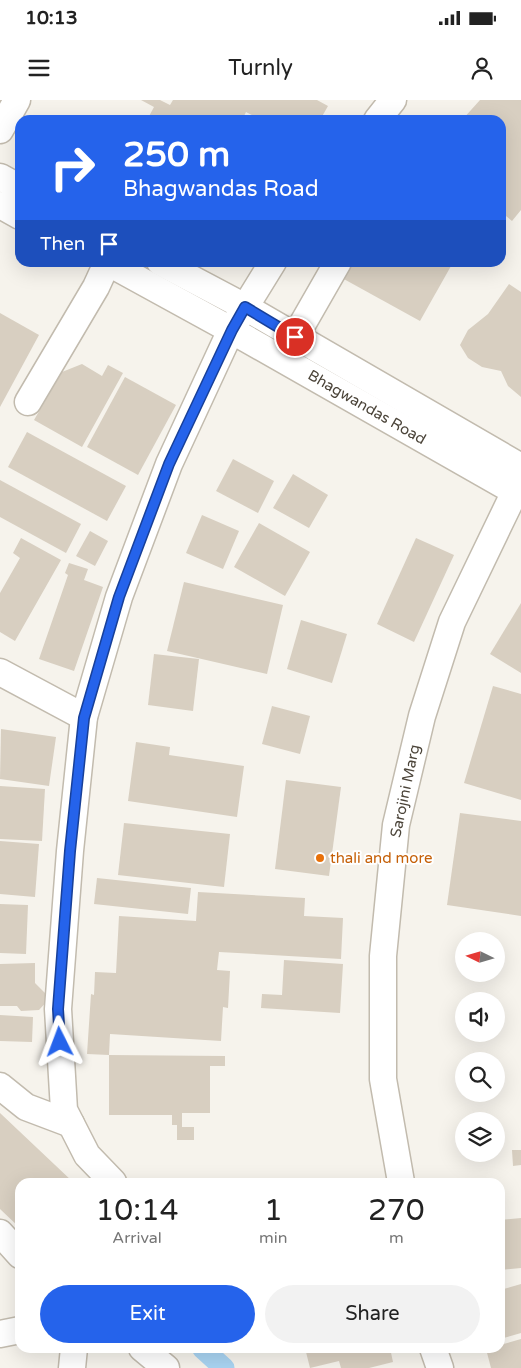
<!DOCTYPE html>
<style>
:root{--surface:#fff;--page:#f2f2f2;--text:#222;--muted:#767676;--accent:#2563eb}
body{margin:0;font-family:"Varela Round",sans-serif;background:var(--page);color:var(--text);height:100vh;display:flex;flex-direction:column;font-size:19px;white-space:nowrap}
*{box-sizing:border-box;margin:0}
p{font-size:16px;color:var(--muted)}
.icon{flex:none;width:28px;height:28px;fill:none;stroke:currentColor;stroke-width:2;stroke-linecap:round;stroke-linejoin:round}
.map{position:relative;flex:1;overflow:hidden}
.side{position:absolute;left:15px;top:1078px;width:490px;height:175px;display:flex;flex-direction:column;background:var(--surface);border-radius:15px;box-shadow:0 5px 20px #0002}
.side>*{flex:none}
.top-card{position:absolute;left:15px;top:15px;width:491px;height:152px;border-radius:15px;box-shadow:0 5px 20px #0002;background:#2563eb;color:#fff;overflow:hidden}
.needle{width:32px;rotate:275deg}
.buttons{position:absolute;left:455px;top:832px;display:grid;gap:10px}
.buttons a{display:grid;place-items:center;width:50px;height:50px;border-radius:50%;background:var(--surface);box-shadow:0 5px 20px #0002;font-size:25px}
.pin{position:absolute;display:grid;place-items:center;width:42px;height:42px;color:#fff;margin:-21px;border:2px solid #fff;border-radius:50%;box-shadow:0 1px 5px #0007}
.me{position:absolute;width:55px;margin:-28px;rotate:357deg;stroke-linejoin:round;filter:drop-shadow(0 0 4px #0008)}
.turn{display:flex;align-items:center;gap:18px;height:105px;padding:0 25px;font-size:22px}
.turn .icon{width:65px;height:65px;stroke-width:2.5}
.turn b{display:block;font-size:35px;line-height:42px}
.then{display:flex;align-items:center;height:48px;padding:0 25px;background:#0003;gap:10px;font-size:19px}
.eta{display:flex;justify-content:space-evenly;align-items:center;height:85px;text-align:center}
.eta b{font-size:30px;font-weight:600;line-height:35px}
.action{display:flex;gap:10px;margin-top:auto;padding:10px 25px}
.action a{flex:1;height:58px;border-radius:30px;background:var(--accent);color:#fff;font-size:20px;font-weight:600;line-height:58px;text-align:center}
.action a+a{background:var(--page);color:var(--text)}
.status{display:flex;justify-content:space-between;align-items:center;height:35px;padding:0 25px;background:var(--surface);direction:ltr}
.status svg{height:14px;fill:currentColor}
header{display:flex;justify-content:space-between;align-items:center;height:65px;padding:0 25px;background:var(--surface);font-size:22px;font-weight:600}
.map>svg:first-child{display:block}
</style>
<div class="status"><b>10:13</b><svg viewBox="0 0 49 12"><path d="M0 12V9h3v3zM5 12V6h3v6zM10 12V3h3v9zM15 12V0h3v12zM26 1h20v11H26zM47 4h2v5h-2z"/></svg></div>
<header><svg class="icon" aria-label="menu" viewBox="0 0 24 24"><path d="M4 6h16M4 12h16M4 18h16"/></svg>Turnly<svg class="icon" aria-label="person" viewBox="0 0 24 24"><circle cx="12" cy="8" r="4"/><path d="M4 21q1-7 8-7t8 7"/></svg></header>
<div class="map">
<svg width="521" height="1268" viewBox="0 0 521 1268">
<rect width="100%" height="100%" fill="#f6f3ec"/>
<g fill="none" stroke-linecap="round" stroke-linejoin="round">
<!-- canal -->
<path stroke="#a9d4f2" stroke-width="21" d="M202 1248 224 1268"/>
</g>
<!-- building -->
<g fill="#d8cfc1">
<path d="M141 0H160L170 5 173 0H317L328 6 320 20H261L246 12 242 20H147L154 7Z"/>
<path d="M480 0H521V110L512 121 501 112V20H462Z"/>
<path d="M351 162H444L451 166 420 221 342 178Z"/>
<path d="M509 184 521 192V297L508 286 501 271 482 267 468 258 460 245 468 230 488 214Z"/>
<path d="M0 213 39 235 0 307Z"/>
<path d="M82 264 102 276 108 265 123 273 82 347 34 320 62 272Z"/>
<path d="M125 277 176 305 138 375 87 347Z"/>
<path d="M27 332 126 386 107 421 8 367Z"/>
<path d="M233 359 274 381 258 413 216 391Z"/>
<path d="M293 374 328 395 309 428 273 408Z"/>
<path d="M0 380 81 424 66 453 0 417Z"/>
<path d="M202 415 239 431 223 469 186 453Z"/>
<path d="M259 423 310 452 285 496 234 467Z"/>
<path d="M90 431 108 441 95 466 76 456Z"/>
<path d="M21 438 61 460 15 541 0 532V493L20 458 13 453Z"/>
<path d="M416 438 454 455 414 542 377 524Z"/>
<path d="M69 463 88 469 84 480 103 487 74 571 39 559 68 475 65 473Z"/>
<path d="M184 482 283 505 267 574 167 551Z"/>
<path d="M521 503V573L490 554Z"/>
<path d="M301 520 347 534 332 583 287 569Z"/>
<path d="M154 554 199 559 193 611 148 605Z"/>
<path d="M493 586 521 594V700L464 683Z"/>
<path d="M272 606 310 616 300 654 262 644Z"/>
<path d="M1 629 56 637 49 686 0 679Z"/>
<path d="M136 642 170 647 169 655 244 666 237 717 128 701Z"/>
<path d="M286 680 341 687 329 776 275 769Z"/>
<path d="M0 686 45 689 42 741 0 739Z"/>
<path d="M460 713 521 721V816L447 805Z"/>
<path d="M124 723 230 734 224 787 118 775Z"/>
<path d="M0 741 39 744 35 797 0 794Z"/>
<path d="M97 778 191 788 188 814 94 804Z"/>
<path d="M198 792 305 798 304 816 343 818 341 859 219 852 217 870 230 871 228 908 223 907 221 941 110 934 109 955 87 954 91 894 94 895 95 872 116 873 119 816 196 821Z"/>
<path d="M0 804 28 805 26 854 0 853Z"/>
<path d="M284 860 343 864 340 913 261 908 262 894 282 895Z"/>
<path d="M35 863V883L50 898 39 910 21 911 17 906H0V864Z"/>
<path d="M0 915 33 917 32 942 0 941Z"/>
<path d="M109 955 225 956V966H210V1013H182V1027H194V1040H177V1025H172V1015H109Z"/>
<path d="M0 1013 73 1082H20V1128L0 1109Z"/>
<path d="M512 1050H521V1065L513 1066Z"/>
<path d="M521 1118V1168L500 1170V1120Z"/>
<path d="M521 1184V1233L500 1239V1190Z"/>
<path d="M521 1239V1268H491L486 1249 500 1248V1245Z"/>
<path d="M305 1248H390L393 1262 369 1268H341L339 1261 310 1268Z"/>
</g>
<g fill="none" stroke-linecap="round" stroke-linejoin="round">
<defs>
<g id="minor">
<path d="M377 20 393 0"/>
<path d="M0 30 17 0"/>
<path d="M0 77 20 88"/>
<path d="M0 105 20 116"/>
<path d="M107 162 231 230 521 395"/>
<path d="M160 162 245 207 521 367"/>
<path d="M295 237 338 162"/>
<path d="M28 302 96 187 107 163"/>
<path d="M0 572 84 617"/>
<path d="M0 986 26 1007 71 1024"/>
<path d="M113 1082 87 1055 64 1010 58 909 70 751 84 617 119 497 169 364 231 230 273 162"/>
<path d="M401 1082 383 979V856L396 725 422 616 452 522 521 379"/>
<path d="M0 1133 20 1155"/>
<path d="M0 1234 20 1230"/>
<path d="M142 1248 166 1268"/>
<path d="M433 1248 440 1268"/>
<path d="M72 1268 74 1248"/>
</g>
</defs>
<!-- minor casing -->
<use href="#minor" stroke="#c2bbae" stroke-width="29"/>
<!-- minor -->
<use href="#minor" stroke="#fff" stroke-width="26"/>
</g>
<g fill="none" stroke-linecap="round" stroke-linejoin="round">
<defs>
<path id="route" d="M60 942 58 909 70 751 84 618 119 497 169 364 232 230 245 207 295 237"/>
</defs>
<!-- route casing -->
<use href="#route" stroke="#184099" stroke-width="12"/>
<!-- route -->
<use href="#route" stroke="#2563eb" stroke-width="9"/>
</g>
<!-- markers -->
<circle fill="#e8710a" stroke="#fff" stroke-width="2" cx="320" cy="758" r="5"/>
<g text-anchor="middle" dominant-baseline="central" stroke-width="4" stroke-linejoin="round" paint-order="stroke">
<!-- street labels -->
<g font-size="15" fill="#4b4439" stroke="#fff">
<text transform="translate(367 307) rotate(30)">Bhagwandas Road</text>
<text transform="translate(405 691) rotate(-78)">Sarojini Marg</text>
</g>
<!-- food labels -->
<g font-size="15" fill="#c56008" stroke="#fff" text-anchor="start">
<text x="330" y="758">thali and more</text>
</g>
</g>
</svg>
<div class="buttons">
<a><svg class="needle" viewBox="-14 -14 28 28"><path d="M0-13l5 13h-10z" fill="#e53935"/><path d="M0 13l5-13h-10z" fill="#767676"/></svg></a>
<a><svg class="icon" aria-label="sound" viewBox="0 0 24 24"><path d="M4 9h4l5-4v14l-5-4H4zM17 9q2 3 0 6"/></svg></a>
<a><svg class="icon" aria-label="search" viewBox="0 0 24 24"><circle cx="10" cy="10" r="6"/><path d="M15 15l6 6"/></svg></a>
<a><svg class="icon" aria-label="layers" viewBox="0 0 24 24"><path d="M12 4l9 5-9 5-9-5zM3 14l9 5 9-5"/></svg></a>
</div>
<div class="pin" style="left:295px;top:237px;background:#d93025"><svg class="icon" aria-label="arrive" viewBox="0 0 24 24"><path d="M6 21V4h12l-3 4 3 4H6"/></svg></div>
<svg class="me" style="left:60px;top:942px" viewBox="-20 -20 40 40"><path d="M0-17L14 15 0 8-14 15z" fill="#2563eb" stroke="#fff" stroke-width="4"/></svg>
<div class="top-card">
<div class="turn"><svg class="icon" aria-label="right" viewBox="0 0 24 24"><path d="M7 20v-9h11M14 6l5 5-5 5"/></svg><div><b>250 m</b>Bhagwandas Road</div></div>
<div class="then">Then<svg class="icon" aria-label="arrive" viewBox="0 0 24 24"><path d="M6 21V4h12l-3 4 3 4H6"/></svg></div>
</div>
<section class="side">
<div class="eta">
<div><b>10:14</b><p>Arrival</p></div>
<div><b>1</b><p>min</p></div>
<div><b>270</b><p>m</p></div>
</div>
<div class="action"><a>Exit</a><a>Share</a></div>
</section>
</div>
